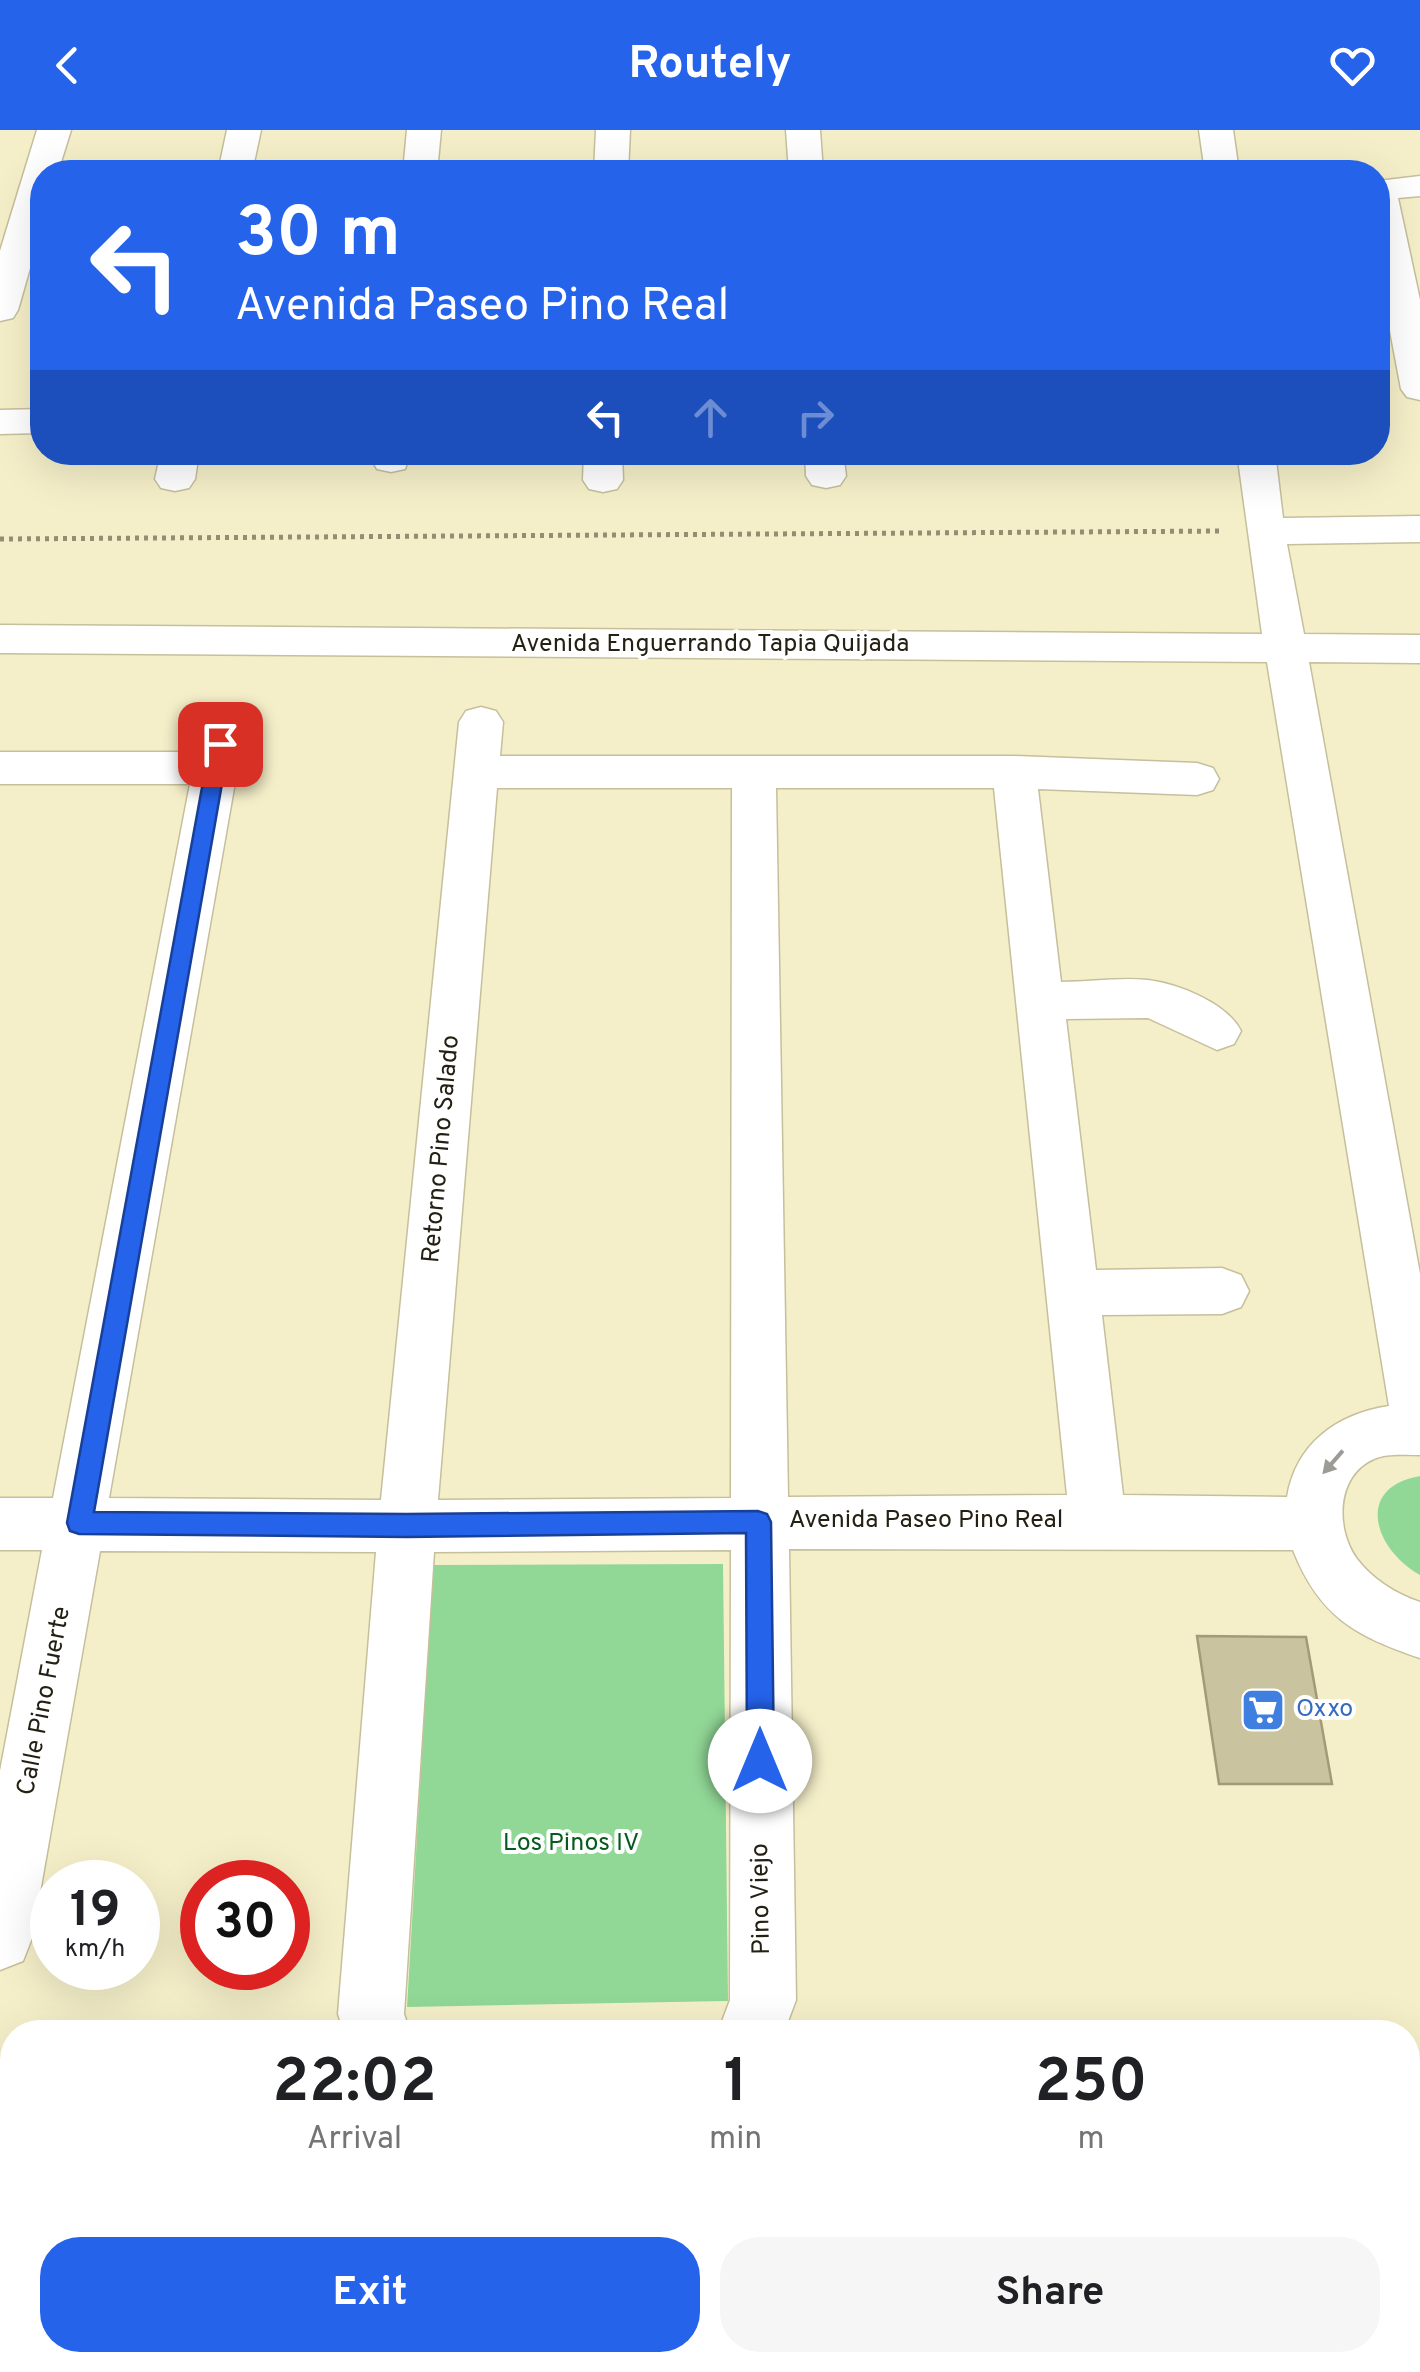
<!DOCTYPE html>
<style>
:root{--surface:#fff;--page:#f6f6f6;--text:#202124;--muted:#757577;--accent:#2563eb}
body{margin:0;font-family:Overpass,sans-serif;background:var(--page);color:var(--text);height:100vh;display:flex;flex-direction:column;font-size:38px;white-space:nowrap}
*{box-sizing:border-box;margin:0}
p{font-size:32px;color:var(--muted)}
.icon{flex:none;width:55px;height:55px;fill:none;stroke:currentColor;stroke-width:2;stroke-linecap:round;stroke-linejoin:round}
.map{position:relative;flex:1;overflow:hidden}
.sheet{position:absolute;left:0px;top:1890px;width:1420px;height:352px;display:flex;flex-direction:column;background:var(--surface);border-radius:40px 40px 0 0;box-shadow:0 10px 40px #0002}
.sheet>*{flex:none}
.hud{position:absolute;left:30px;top:30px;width:1360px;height:305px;border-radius:40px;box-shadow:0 10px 40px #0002;background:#2563eb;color:#fff;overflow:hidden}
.speed{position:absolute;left:30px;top:1730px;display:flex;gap:20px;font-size:50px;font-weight:700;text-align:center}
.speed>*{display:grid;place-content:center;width:130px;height:130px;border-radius:50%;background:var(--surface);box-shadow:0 10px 40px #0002;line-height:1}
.speed small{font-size:25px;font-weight:400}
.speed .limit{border:15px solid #d22;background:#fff;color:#111}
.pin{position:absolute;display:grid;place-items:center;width:85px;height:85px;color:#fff;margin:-42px;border-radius:20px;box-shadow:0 5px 15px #0006}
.me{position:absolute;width:110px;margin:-55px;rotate:0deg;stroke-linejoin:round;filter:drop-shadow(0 0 8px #0008)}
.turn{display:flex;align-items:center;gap:35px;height:210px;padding:0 40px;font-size:45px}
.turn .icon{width:130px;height:130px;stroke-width:2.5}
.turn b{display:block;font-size:70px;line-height:85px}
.lanes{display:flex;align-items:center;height:95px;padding:0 40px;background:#0003;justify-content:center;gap:50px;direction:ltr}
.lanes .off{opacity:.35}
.eta{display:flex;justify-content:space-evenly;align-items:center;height:170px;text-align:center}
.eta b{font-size:60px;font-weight:700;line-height:70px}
.button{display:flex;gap:20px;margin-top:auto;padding:20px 40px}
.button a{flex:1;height:115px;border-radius:40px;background:var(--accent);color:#fff;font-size:40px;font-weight:700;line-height:115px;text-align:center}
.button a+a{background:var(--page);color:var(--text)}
header{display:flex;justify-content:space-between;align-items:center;height:130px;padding:0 40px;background:var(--accent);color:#fff;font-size:45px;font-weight:700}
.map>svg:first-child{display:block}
</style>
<header><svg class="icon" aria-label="back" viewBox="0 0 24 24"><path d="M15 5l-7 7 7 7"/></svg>Routely<svg class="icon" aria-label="heart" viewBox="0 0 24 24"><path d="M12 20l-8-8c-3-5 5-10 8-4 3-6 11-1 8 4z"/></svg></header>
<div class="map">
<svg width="1420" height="2242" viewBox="0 0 1420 2242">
<rect width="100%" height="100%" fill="#f5efc9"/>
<!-- green -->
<g fill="#91d796">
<path d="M1420 1346V1445C1375 1420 1353 1358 1420 1346Z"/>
<path d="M723 1434 728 1871 407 1877 433 1435Z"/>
</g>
<!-- building -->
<path fill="#c9c39f" stroke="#a19b78" stroke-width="2.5" d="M1197 1506 1306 1507 1332 1654H1219Z"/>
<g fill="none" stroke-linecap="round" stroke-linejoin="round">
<defs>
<g id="minor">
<path d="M37 0H71L58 42H42V96L18 180 13 188 0 191V121Z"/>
<path d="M227 0H261L252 42H218Z"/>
<path d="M407 0H441L437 42H403Z"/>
<path d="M596 0H630L628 42H594Z"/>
<path d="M786 0H820L823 42H789Z"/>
<path d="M1199 0H1233L1239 42H1205Z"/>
<path d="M1420 46V66L1398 68 1420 170V270L1407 267 1401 259 1378 137V51Z"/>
<path d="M42 279V303L0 304V280Z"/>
<path d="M161 322H199L195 349 189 358 175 361 161 358 155 349Z"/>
<path d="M373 322H411L405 339 391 342 377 339 372 330Z"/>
<path d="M584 322H622L623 350 617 359 603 362 589 359 583 350Z"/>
<path d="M805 322H843L846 346 840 355 826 358 812 355 806 346Z"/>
<path d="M1237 322H1275L1283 388 1420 386V412L1287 414 1304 504 1420 505V533L1309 532 1420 1144V1325C1406 1325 1387 1323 1374 1329 1336 1345 1335 1399 1357 1429 1372 1449 1396 1464 1420 1472V1528C1355 1506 1319 1486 1293 1420L789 1419 796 1870 784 1902H718L730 1870 731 1420 434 1422 404 1884 410 1902H344L338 1884 376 1422 100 1421 32 1808 23 1831 0 1840V1641L42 1420H0V1368H53L190 654H0V622H196L202 590 209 579 224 575 239 579 246 590 109 1368 381 1370 459 592 466 581 481 577 496 581 503 592 500 626H1014L1197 633 1213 638 1219 649 1213 660 1197 665 1038 659 1061 852C1089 852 1120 847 1148 850 1179 854 1227 873 1241 901L1234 914 1217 920 1148 888 1066 889 1096 1140 1222 1138 1241 1145 1249 1161 1241 1177 1222 1184 1102 1185 1123 1365 1287 1367C1296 1314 1336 1284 1389 1276L1267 532 0 523V495L1262 504ZM497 658H732L731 1368 438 1370ZM776 658H994L1067 1365 788 1367Z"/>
</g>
</defs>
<!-- minor casing -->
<use href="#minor" stroke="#c5bf9b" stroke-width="3"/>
<!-- path -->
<path stroke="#928d73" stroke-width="5" stroke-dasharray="4 5" stroke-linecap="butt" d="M0 409 1224 401"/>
<!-- minor -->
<use href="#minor" fill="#fff" fill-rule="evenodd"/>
</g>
<!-- one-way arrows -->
<defs><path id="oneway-solid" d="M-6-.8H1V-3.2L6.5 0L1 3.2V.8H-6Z" transform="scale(2.5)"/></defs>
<use fill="#9c9b95" href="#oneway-solid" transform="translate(1333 1332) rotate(131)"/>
<!-- route -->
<path fill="#2563eb" stroke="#184099" stroke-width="2.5" d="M220 607 229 614 94 1382 407 1384 758 1381 767 1384 771 1392 774 1631 770 1640 760 1644 751 1640 747 1631 746 1403 407 1407 79 1404 70 1401 67 1393 210 614Z"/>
<!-- icons -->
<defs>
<symbol id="supermarket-square" viewBox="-11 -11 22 22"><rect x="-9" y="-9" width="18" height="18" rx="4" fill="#3f7fe0" stroke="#fff"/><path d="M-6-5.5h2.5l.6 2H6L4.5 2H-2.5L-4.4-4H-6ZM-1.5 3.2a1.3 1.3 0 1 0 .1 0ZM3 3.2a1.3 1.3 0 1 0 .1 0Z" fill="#fff"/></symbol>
</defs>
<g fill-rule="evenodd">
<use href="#supermarket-square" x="1238" y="1555" width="50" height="50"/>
</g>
<g text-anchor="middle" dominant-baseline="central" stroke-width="8" stroke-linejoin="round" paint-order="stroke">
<!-- street labels -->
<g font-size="25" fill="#242114" stroke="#fff">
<text x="710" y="515">Avenida Enguerrando Tapia Quijada</text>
<text transform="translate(442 1019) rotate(-85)">Retorno Pino Salado</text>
<text x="926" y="1391">Avenida Paseo Pino Real</text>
<text transform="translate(45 1571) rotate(-79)">Calle Pino Fuerte</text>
<text transform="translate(762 1769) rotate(-91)">Pino Viejo</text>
</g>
<!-- shop labels -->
<g font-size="25" fill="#366cbe" stroke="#fff" text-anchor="start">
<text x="1296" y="1580">Oxxo</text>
</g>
<!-- park labels -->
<g font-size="25" fill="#065c1c" stroke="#fff">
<text x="571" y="1714">Los Pinos IV</text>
</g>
</g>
</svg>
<div class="speed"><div>19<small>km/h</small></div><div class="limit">30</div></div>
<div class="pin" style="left:220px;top:614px;background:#d93025"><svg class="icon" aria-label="arrive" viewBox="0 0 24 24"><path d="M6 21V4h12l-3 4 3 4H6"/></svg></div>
<svg class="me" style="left:760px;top:1631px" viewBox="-20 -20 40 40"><circle r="19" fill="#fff"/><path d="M0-13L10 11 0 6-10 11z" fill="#2563eb"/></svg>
<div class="hud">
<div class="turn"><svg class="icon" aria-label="left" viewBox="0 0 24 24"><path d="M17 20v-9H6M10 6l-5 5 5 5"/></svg><div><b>30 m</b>Avenida Paseo Pino Real</div></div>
<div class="lanes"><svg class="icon" aria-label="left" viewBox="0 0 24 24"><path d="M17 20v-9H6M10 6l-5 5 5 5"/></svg><svg class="icon off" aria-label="ahead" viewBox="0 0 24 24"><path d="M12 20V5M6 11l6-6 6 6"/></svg><svg class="icon off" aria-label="right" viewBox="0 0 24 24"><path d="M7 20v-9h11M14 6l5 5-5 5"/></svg></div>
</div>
<section class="sheet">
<div class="eta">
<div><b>22:02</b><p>Arrival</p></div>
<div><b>1</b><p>min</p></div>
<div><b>250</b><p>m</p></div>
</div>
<div class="button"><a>Exit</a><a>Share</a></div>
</section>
</div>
